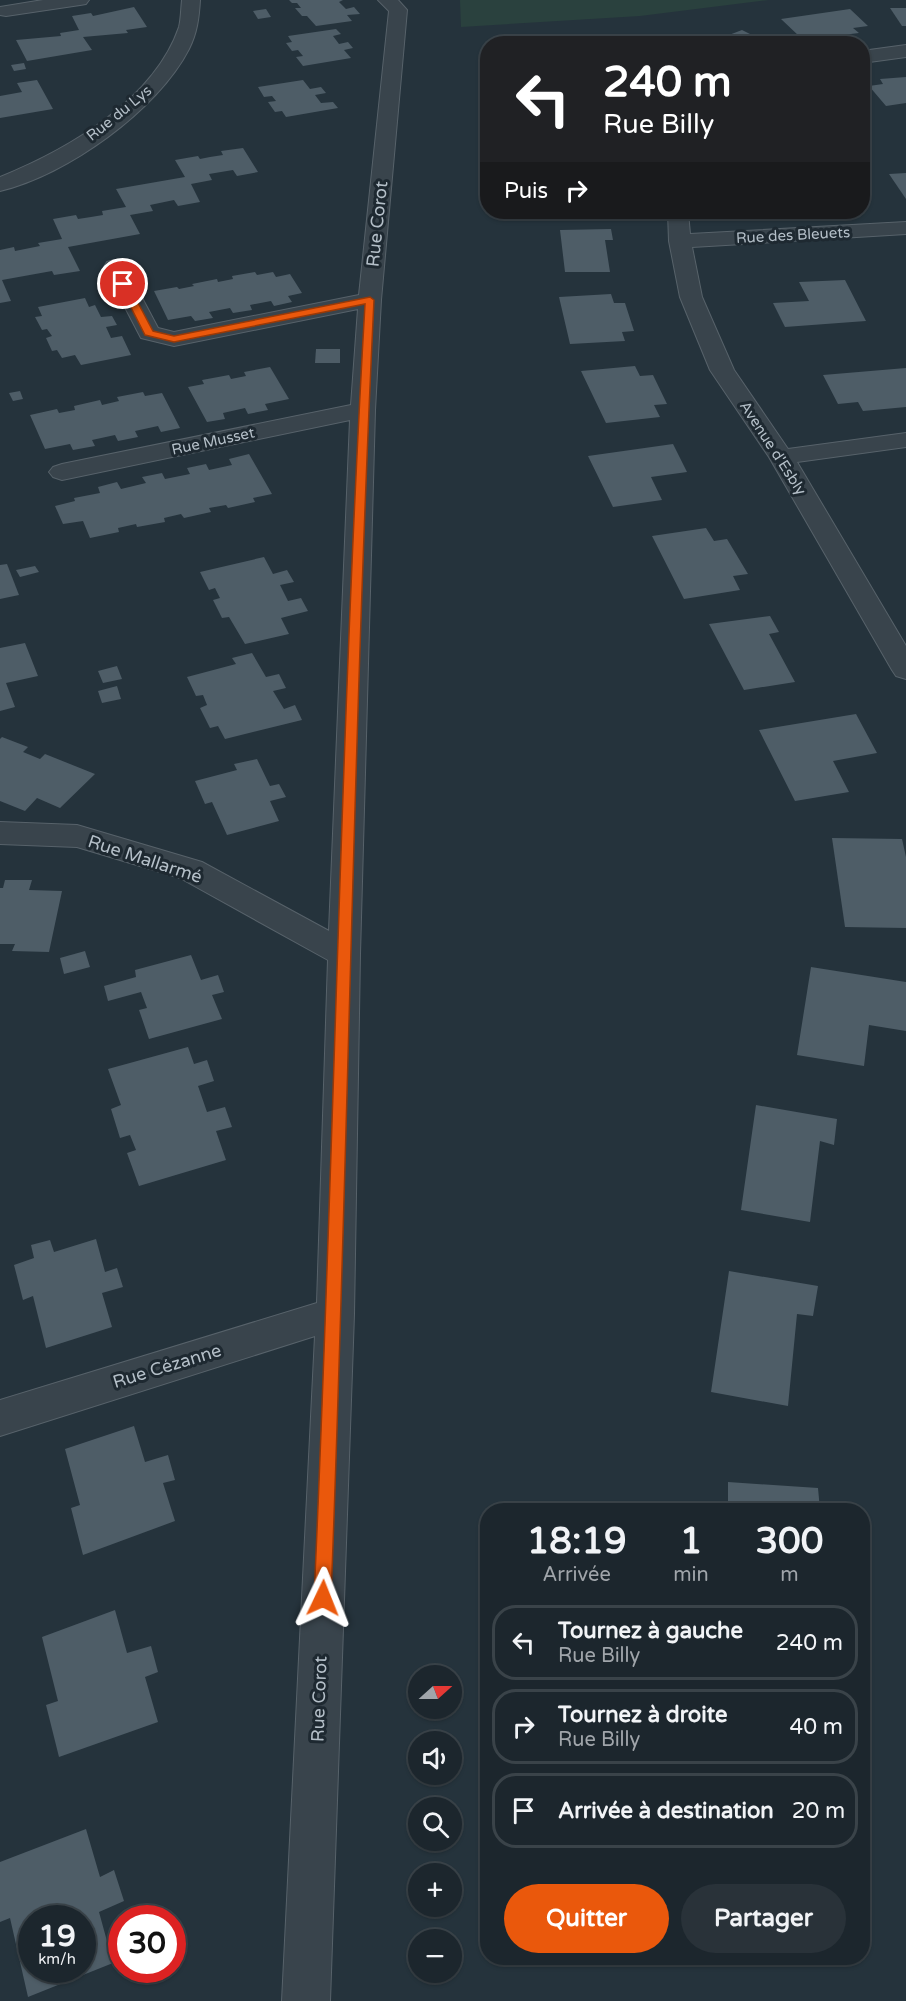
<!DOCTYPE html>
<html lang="fr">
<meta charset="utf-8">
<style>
:root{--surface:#1c262d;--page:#293239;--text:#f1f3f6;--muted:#a0a5aa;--line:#3a4349;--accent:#ea580c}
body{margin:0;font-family:"Varela Round",sans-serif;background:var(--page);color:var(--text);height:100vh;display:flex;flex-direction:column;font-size:22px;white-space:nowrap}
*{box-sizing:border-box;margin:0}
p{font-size:20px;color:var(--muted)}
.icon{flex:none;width:33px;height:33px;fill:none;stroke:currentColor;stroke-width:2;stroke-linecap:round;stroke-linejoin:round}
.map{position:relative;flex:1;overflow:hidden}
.side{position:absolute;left:480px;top:1503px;width:390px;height:462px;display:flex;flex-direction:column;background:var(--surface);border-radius:24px;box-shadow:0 2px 4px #0004,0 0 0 2px var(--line)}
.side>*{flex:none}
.guide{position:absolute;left:480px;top:36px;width:390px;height:183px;border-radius:24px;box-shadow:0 2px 4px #0004,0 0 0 2px var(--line);background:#202124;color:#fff;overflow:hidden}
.needle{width:39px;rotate:69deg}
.controls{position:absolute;left:408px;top:1665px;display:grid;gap:12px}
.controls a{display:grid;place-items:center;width:54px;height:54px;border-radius:50%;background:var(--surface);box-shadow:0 2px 4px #0004,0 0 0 2px var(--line);font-size:30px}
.speed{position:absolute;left:18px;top:1905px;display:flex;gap:12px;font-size:30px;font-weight:700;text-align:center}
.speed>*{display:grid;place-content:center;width:78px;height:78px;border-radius:50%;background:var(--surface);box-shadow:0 2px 4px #0004,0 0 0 2px var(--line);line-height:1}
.speed small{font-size:15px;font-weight:400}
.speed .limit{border:9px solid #d22;background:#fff;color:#111}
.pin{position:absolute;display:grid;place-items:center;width:51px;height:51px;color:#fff;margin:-26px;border:3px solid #fff;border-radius:50%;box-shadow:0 2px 6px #0007}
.me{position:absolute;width:66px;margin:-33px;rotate:2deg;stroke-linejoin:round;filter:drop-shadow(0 0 4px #0008)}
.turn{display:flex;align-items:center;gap:21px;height:126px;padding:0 24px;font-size:27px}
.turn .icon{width:78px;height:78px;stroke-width:2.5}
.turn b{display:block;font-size:42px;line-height:51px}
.then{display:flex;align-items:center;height:57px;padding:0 24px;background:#0003;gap:12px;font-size:22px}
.eta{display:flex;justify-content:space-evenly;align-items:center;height:102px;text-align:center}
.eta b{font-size:36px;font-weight:700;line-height:42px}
.button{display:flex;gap:12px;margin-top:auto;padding:12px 24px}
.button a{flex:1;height:69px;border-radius:36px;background:var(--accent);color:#fff;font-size:24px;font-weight:700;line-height:69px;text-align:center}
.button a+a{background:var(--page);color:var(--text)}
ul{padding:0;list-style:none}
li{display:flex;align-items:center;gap:18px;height:75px;margin:0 12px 9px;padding:0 12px;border:3px solid var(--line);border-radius:24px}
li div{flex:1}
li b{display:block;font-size:22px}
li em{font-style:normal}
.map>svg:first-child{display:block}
</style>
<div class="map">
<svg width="906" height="2001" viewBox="0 0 906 2001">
<rect width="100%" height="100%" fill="#25333c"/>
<!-- green -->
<path fill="#2a413e" d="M460 0H769L640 16 461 27Z"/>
<!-- building -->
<g fill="#4e5d67" fill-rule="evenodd">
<path d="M289 0H343L339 2 346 9 354 7 360 14 347 15 352 21 316 26 307 16H302L295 8H301L297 3H292Z"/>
<path d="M134 7 147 27 126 30 128 33 83 37 92 50 27 61 16 40 61 36 60 33 79 30 72 16 91 13 93 16Z"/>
<path d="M890 8H906V26H902Z"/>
<path d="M266 9 271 17 258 19 253 11Z"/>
<path d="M850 9 868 26 853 28 859 33 818 38 814 34 799 36 781 19Z"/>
<path d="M336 29 341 34 333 36 339 44 348 42 353 48 344 50 351 58 303 66 296 57 303 56 298 50 292 51 286 43 292 42 288 36Z"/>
<path d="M742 30 770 44H708V43Z"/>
<path d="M24 63 26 69 14 71 11 65Z"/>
<path d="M906 77V103L886 106 869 86 883 84 880 79Z"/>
<path d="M37 80 53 109 0 118V96L22 92 17 83Z"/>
<path d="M303 80 310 89 321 87 326 93 315 95 321 103 333 102 338 108 286 117 282 111 275 112 268 102 276 101 272 96 264 97 258 87Z"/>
<path d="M243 148 258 172 237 176 233 170 209 174 212 180 191 184 200 202 178 206 174 200 150 205 153 211 130 215 140 234 68 247 80 271 54 275 52 271 2 280 11 301 0 303V250L14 247 15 251 40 246 38 243 62 239 53 219 76 215 78 219 91 217 103 215 102 211 126 207 116 189 185 177 175 160 198 156 200 159 210 157 223 155 221 151Z"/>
<path d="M906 173V199L889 174Z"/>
<path d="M611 229 613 240H605L610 272H565L560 230Z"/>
<path d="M255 272 257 275 273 272 276 277 290 274 302 293 288 296 292 302 274 306 271 301 250 305 252 310 233 313 230 308 209 312 213 318 195 321 191 316 168 320 154 291 177 287 179 289 194 286 192 284 217 279 218 282 233 279 232 276Z"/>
<path d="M845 280 866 321 785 327 773 303 809 301 799 282Z"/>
<path d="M611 294 614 303H625L634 331 622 332 625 341 570 344 559 297Z"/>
<path d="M85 298 89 307 95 305 101 317 112 316 117 325 106 327 111 338 122 336 131 355 81 365 75 355 62 358 57 350 52 351 46 338 52 336 47 329 42 330 35 317 42 316 38 307Z"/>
<path d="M316 349H340V363H315Z"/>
<path d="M635 366 640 376 653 375 667 404 654 405 660 417 606 423 581 371Z"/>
<path d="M270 367 289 399 265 404 268 410 248 414 245 408 223 413 225 419 207 422 188 387 204 384 202 380 229 375 231 379 246 376 244 372Z"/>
<path d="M906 368V407L863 411 858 402 838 404 823 375Z"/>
<path d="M20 391 23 399 13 401 9 393Z"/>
<path d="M143 392 145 396 162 393 180 428 161 432 158 426 135 431 138 437 118 441 115 435 92 440 95 446 73 450 70 444 45 449 30 415 57 409 59 413 75 410 74 406 100 400 102 405 119 401 117 397Z"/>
<path d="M673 444 687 472 651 477 662 500 613 507 588 456Z"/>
<path d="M249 454 272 494 253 498 255 502 228 508 226 505 209 508 211 512 184 518 181 514 164 518 165 522 137 527 136 524 118 528 119 532 90 538 83 521 63 524 55 506 75 501 74 498 100 493 98 487 117 482 121 489 146 483 142 477 162 473 165 479 190 474 187 468 206 464 209 470 232 465 229 459Z"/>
<path d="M706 528 714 541 727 539 748 574 733 576 740 590 684 599 652 536Z"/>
<path d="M264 557 273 574 287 570 294 582 280 585 288 601 301 598 308 611 281 618 289 634 245 644 229 617 222 618 213 600 220 598 215 588 209 590 200 572Z"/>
<path d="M7 564 19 595 0 599V565Z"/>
<path d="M35 566 39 572 20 577 16 570Z"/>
<path d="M770 616 779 632 769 634 795 682 744 690 709 624Z"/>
<path d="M25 643 38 676 6 683 15 707 0 711V648Z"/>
<path d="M252 653 266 677 279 674 286 688 273 691 284 709 295 705 302 720 225 739 218 726 210 728 200 708 207 705 203 695 196 696 187 677 236 664 232 658Z"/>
<path d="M117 666 122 679 103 683 98 671Z"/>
<path d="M117 686 121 699 102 703 98 691Z"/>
<path d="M856 714 877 753 833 761 849 792 795 801 759 730Z"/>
<path d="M2 737 28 747 23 752 40 759 45 754 95 774 60 808 37 798 25 811 0 801V739Z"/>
<path d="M257 759 270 786 279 784 286 797 270 801 279 821 227 835 212 802 205 804 195 781 237 770 234 764Z"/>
<path d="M832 838 902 839 906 857V928L845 927Z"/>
<path d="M5 880H32L29 890 62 891 49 952 12 951 15 944H0V888H3Z"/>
<path d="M85 951 90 967 64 974 60 958Z"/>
<path d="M191 955 201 980 218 975 224 992 212 995 222 1019 149 1039 139 1010 147 1008 141 992 108 1001 104 986 136 977 135 970Z"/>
<path d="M811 967 906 982V1031L869 1025 864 1066 797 1055Z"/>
<path d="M188 1047 194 1064 207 1060 214 1081 198 1086 207 1112 225 1107 232 1127 216 1131 226 1160 139 1186 127 1153 136 1150 130 1135 120 1138 111 1109 121 1105 108 1069Z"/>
<path d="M756 1105 837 1119 834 1145 820 1141 810 1222 741 1210Z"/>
<path d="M96 1239 105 1272 117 1268 123 1287 102 1293 112 1327 46 1348 33 1296 23 1300 14 1265 34 1258 31 1245 50 1240 54 1252Z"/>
<path d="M729 1271 818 1286 813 1316 797 1314 788 1406 711 1392Z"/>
<path d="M134 1426 145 1462 168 1455 175 1480 163 1483 175 1521 83 1555 71 1508 80 1505 65 1449Z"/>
<path d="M728 1482 818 1488 820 1510H728Z"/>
<path d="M115 1610 127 1653 151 1646 158 1672 145 1677 158 1722 59 1757 46 1705 58 1701 42 1637Z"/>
<path d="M862 1776 869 1778 868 1885 862 1884Z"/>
<path d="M86 1829 100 1877 114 1870 124 1901 99 1912 113 1963 28 1997 10 1918 0 1922V1862ZM32 1918H82V1970H32Z"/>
</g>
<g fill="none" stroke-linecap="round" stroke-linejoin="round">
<defs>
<g id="minor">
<path d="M43 0H89L86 4 80 5 6 16 0 15V7Z"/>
<path d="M182 0H200C199 18 197 33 189 49 157 111 67 175 0 191V177C67 150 154 100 179 27 181 19 181 9 182 0Z"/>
<path d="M378 0H398L407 10 381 300 375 410 360 954 354 1314 330 2001H282L315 1336 0 1436V1400L317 1303 328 960 180 878 77 847 0 844V822L77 825 202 862 329 931 350 420 62 480 53 477 49 472 53 467 62 464 351 405 358 309 174 346 141 338 104 267 107 262 115 260 123 262 158 328 174 332 359 295 389 11Z"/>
<path d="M906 45V57L862 63V51Z"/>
<path d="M668 212H688L690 234 906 222V234L692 247 702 297 734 370 788 449 906 433V447L797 462 906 646V679L896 676 892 670 769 457 710 370 680 297 669 241Z"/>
</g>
</defs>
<!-- minor casing -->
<use href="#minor" stroke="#57626a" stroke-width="2"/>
<!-- minor -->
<use href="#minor" fill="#39444c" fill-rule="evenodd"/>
</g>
<!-- route -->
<path fill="#ea580c" stroke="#983908" stroke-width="1.5" d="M123 281 128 284 153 331 174 336 370 297 374 300C353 733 348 1166 331 1598L329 1604 323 1607 317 1604 314 1598C334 1167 340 735 365 304L174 342 145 335 119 284Z"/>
<g text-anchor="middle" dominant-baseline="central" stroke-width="6" stroke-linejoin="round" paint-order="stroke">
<!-- far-street labels -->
<g font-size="15" fill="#b4bfc8" stroke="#1e2931">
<text transform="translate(119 113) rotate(-39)">Rue du Lys</text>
<text transform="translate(793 235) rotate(-3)">Rue des Bleuets</text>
<text transform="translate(213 441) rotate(-12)">Rue Musset</text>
<text transform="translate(773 448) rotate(57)">Avenue d'Esbly</text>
</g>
<!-- street labels -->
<g font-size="18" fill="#b4bfc8" stroke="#1e2931">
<text transform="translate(377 224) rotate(-84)">Rue Corot</text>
<text transform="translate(145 859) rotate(18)">Rue Mallarmé</text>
<text transform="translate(167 1366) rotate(-17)">Rue Cézanne</text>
<text transform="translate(319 1699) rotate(-88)">Rue Corot</text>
</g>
</g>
</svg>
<div class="controls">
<a><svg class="needle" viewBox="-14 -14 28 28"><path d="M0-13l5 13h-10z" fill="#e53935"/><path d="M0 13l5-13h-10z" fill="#a0a5aa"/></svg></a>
<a><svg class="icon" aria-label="sound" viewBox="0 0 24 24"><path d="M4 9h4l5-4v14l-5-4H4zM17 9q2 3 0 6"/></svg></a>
<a><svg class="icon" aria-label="search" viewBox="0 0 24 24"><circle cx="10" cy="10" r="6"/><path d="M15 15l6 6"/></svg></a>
<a>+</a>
<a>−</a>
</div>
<div class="speed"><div>19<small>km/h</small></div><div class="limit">30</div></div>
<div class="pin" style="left:123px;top:284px;background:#d93025"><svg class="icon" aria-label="arrive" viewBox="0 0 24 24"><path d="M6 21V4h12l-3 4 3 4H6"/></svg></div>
<svg class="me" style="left:323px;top:1598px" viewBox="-20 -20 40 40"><path d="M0-17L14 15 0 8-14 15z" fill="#ea580c" stroke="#fff" stroke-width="4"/></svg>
<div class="guide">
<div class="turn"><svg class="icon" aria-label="left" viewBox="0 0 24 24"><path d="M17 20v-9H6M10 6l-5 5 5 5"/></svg><div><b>240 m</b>Rue Billy</div></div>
<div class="then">Puis<svg class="icon" aria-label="right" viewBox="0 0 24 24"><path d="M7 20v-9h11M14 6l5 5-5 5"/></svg></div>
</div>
<section class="side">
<div class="eta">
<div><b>18:19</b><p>Arrivée</p></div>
<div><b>1</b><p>min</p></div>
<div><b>300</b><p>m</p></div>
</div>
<ul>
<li><svg class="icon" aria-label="left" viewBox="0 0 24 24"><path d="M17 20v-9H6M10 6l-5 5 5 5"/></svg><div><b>Tournez à gauche</b><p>Rue Billy</p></div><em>240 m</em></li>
<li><svg class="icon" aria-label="right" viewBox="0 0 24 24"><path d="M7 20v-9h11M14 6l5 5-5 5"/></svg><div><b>Tournez à droite</b><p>Rue Billy</p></div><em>40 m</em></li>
<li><svg class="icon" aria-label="arrive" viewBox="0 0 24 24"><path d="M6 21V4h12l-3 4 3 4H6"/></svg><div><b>Arrivée à destination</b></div><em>20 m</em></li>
</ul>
<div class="button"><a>Quitter</a><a>Partager</a></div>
</section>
</div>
